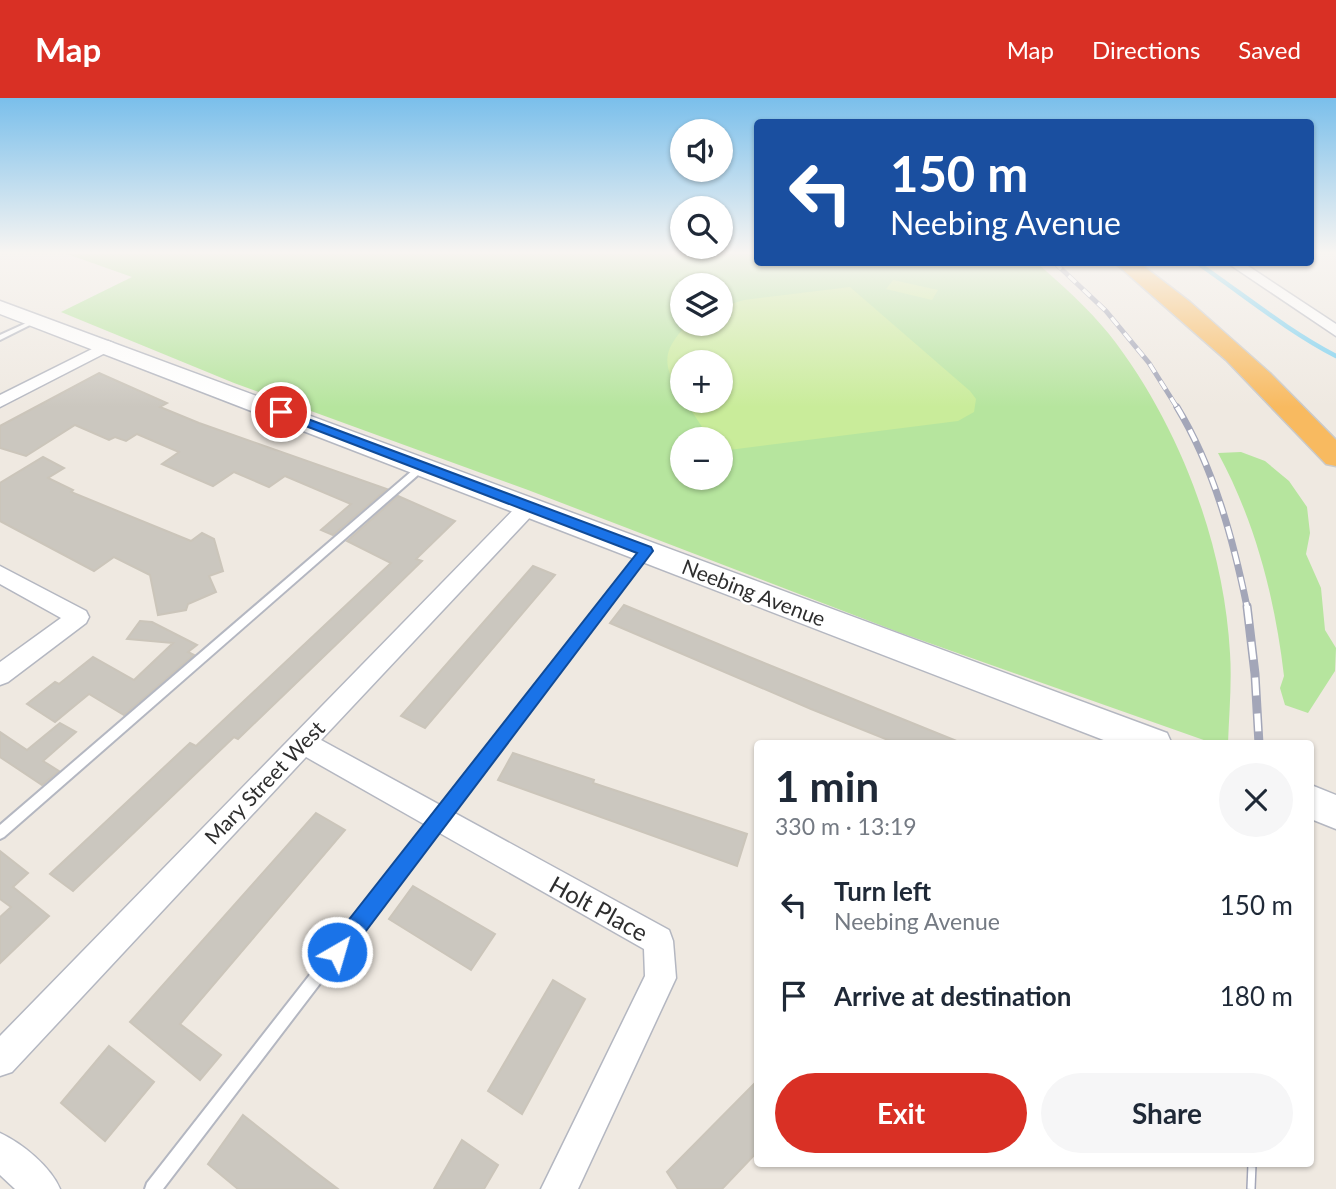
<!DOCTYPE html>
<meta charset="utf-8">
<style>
:root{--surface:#fff;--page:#f6f6f7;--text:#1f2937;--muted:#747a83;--accent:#d93025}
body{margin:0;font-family:Lato,sans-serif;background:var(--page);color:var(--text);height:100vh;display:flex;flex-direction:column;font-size:26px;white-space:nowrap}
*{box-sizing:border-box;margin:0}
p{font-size:23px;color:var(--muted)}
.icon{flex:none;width:38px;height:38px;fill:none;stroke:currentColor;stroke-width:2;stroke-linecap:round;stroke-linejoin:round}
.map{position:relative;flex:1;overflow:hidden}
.sheet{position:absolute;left:754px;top:642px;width:560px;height:427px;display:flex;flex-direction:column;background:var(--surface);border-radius:7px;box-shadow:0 2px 5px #0004}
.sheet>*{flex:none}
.hud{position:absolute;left:754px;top:21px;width:560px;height:147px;border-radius:7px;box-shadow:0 2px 5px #0004;background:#1a4fa0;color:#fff;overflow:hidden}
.buttons{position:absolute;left:670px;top:21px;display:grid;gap:14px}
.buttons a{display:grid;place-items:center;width:63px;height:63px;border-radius:50%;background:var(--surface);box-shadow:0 2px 5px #0004;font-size:35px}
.pin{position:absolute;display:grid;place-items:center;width:60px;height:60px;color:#fff;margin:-30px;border:4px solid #fff;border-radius:50%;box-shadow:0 2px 7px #0007}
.me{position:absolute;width:77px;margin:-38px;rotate:38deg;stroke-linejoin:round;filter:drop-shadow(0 0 5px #0008)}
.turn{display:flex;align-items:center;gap:24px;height:147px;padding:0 21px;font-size:32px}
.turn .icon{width:91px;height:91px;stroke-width:2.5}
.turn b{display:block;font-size:49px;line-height:60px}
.round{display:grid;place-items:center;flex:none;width:74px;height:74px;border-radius:37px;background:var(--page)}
.overview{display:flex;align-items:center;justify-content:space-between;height:119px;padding:0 21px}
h1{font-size:42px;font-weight:700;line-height:52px}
.primary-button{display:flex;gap:14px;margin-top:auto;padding:14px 21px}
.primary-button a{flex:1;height:80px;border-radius:42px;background:var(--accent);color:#fff;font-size:28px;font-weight:700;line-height:80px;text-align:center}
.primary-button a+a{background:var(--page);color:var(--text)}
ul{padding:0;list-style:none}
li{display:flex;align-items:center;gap:21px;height:91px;padding:0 21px}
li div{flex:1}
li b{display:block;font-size:26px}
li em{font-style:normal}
header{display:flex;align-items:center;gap:42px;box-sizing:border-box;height:98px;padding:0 35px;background:var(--accent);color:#fff}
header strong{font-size:33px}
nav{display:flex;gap:38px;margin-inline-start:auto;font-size:24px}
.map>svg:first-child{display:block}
</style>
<header>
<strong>Map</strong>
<nav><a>Map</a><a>Directions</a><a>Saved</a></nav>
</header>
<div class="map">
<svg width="1336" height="1091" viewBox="0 0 1336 1091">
<rect width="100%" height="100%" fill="#efe9e1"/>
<!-- green -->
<g fill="#b6e59e" fill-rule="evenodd">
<path d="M67 156H758V164L1037 165C1062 187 1088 210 1109 236 1178 324 1224 444 1230 555 1232 585 1229 616 1228 646H1215L898 534 528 392 234 285 61 214 132 179ZM682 187H721V226H682ZM682 264H721V303H682ZM682 341H721V380H682Z"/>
<path d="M1241 354 1265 363 1289 383 1307 409 1310 435 1306 456 1321 490 1325 532 1336 550 1335 573 1308 615 1285 607 1280 590 1284 578C1275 500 1255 423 1218 355Z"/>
</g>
<!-- pitch -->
<g fill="#c9ec9a">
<path d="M893 182 938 192 932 202 886 191Z"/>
<path d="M850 189 970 293 976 301 974 314 958 323 721 353V341H710L685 303H721V264H682V299C662 267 661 253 688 226H721V209L744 202Z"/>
</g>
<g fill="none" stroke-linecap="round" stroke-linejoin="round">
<!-- stream -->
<path stroke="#75cff0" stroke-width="4.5" d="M1196 164C1243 196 1286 232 1336 258"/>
</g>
<!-- building -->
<g fill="#cbc7bf" stroke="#cbc5ba" stroke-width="2">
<path d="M99 275 167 305 160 309 199 325 387 391 333 437 321 432 351 406 285 378 269 389 234 374 213 388 162 366 179 354 137 336 126 343 115 339 109 342 75 327 26 358 0 350V328Z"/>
<path d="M43 359 64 370 48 380 73 392 71 394 191 443 202 435 214 441 223 473 209 478 216 494 188 506 186 512 158 517 150 477 114 459 94 473 0 423V385Z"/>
<path d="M398 398 455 423 416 461 422 463 346 537 238 641 234 639 73 793 50 776 190 645 196 648 391 465 347 443Z"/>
<path d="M533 468 555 477 425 630 401 618Z"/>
<path d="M624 507 747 558 964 646H898L811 611 610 525Z"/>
<path d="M140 523 152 524 197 547 188 554 194 557 124 617 89 596 55 624 27 606 55 584 59 586 93 559 134 582 173 545 127 541Z"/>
<path d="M60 625 76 634 43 663 59 673 42 687 0 659V634L27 652Z"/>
<path d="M513 655 594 682 593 685 747 736 737 768 498 682Z"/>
<path d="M316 715 345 732 180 926 221 957 200 982 130 924Z"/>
<path d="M0 753 28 775 13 789 49 818 0 865V819L11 809 0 801Z"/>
<path d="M413 788 495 836 471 872 389 821Z"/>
<path d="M553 882 585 901 522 1016 488 993Z"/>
<path d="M109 948 154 984 105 1043 61 1005Z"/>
<path d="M758 982V1053L722 1091H678L667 1074Z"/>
<path d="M243 1017 309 1069 338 1091H238L208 1066Z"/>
<path d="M462 1042 498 1067 484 1091H434Z"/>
</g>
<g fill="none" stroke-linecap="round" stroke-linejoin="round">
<defs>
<g id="service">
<path d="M35 221 40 222 0 242V237Z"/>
<path d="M423 365 427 368 426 370 4 739 0 741V727L420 366Z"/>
<path d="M646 450 649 451 651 453 649 455 163 1091H145L147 1085 643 451Z"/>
</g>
<g id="minor">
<path d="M1226 164H1242L1336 226V238Z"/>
<path d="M108 243 113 245 116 248 113 251 0 309V297Z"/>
<path d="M529 401 536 403 539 408 536 413 321 642 669 832 673 843 676 880 578 1091H541L645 878 644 851 306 659 12 974 0 978V938L522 403Z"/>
<path d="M0 468 86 513 89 519 86 525 8 584 0 587V564L61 520 0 486Z"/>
<path d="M0 1035C22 1045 51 1069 60 1091H15L0 1077Z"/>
</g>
<g id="secondary">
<path d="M0 203 1167 635 1172 646H1114L0 216Z"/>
<path d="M1311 687 1336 697V731L1311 721Z"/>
</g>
<path id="trunk" d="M1114 164H1138L1190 204 1270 275 1336 342V368L1326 366 1226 262Z"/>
</defs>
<!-- service casing -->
<use href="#service" stroke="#b4b7c1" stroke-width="4"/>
<!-- minor casing -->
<use href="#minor" stroke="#b4b7c1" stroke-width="3"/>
<!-- secondary casing -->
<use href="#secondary" stroke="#b4b7c1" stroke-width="3"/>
<!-- trunk casing -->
<use href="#trunk" stroke="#c9c9c9" stroke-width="3"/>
<!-- service -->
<use href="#service" fill="#fff" fill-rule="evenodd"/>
<!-- minor -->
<use href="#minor" fill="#fff" fill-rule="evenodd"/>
<!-- secondary -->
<use href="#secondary" fill="#fff" fill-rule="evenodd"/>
<!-- trunk -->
<use href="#trunk" fill="#f8ba60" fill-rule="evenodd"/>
<defs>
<path id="rail-far3" d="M1054 164 1106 213 1149 265 1178 311"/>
<path id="rail-far2" d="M1177 309C1214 370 1233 441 1247 509"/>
<path id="rail-far1" d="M1247 508 1255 576 1259 646"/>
<path id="rail" d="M1251 1091 1252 1066"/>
</defs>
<!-- rail-far3 casing -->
<use href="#rail-far3" stroke="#a3a6b8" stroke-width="5"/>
<!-- rail-far2 casing -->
<use href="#rail-far2" stroke="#a3a6b8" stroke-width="7"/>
<!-- rail-far1 casing -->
<use href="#rail-far1" stroke="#a3a6b8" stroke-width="9"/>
<!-- rail casing -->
<use href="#rail" stroke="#a3a6b8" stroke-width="10"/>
<!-- rail-far3 -->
<use href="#rail-far3" stroke="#fff" stroke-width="3.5" stroke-dasharray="10" stroke-linecap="butt"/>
<!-- rail-far2 -->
<use href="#rail-far2" stroke="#fff" stroke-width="4.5" stroke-dasharray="13" stroke-linecap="butt"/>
<!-- rail-far1 -->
<use href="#rail-far1" stroke="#fff" stroke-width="6" stroke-dasharray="18" stroke-linecap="butt"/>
<!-- rail -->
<use href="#rail" stroke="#fff" stroke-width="7" stroke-dasharray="22" stroke-linecap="butt"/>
</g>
<!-- sky -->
<linearGradient id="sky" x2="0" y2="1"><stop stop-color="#7abfeb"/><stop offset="0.5" stop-color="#f8f5f2"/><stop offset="1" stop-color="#f8f5f2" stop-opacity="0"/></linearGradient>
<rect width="1336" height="309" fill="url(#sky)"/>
<!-- route -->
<path fill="#1a73e8" stroke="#114b97" stroke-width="2" d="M281 311 651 449 653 453 344 862 337 865 329 862 326 854 329 847 637 455 277 317V312Z"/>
<g text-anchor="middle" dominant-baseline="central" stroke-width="5" stroke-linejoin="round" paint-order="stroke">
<!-- street labels -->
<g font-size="21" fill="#2e2e2e" stroke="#fff">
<text transform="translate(754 494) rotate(21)">Neebing Avenue</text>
<text transform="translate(264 684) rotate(-46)">Mary Street West</text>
</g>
<!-- near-street labels -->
<g font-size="24" fill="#2e2e2e" stroke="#fff">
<text transform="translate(599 810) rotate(29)">Holt Place</text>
</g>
</g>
</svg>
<div class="buttons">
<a><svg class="icon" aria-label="sound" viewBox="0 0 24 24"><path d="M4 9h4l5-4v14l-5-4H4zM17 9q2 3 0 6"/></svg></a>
<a><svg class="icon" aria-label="search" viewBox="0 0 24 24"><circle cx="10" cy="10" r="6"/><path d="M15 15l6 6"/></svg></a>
<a><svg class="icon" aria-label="layers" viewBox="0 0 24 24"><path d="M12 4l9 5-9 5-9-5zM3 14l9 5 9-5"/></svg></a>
<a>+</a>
<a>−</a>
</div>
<div class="pin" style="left:281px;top:314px;background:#d93025"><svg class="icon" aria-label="arrive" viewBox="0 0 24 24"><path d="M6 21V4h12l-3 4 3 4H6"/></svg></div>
<svg class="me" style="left:337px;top:854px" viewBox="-20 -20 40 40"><circle r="17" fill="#1a73e8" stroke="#fff" stroke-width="3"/><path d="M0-11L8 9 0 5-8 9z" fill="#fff"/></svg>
<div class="hud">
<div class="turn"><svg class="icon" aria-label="left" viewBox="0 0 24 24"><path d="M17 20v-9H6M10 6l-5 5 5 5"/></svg><div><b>150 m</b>Neebing Avenue</div></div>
</div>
<section class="sheet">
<div class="overview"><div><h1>1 min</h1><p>330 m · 13:19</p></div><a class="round"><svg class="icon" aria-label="close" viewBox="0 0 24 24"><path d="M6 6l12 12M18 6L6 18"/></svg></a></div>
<ul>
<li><svg class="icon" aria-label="left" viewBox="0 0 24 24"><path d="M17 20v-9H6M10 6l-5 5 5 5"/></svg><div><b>Turn left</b><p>Neebing Avenue</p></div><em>150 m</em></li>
<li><svg class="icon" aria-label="arrive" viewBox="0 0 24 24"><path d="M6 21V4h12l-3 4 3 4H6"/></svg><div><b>Arrive at destination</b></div><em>180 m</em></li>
</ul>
<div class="primary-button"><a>Exit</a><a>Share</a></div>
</section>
</div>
